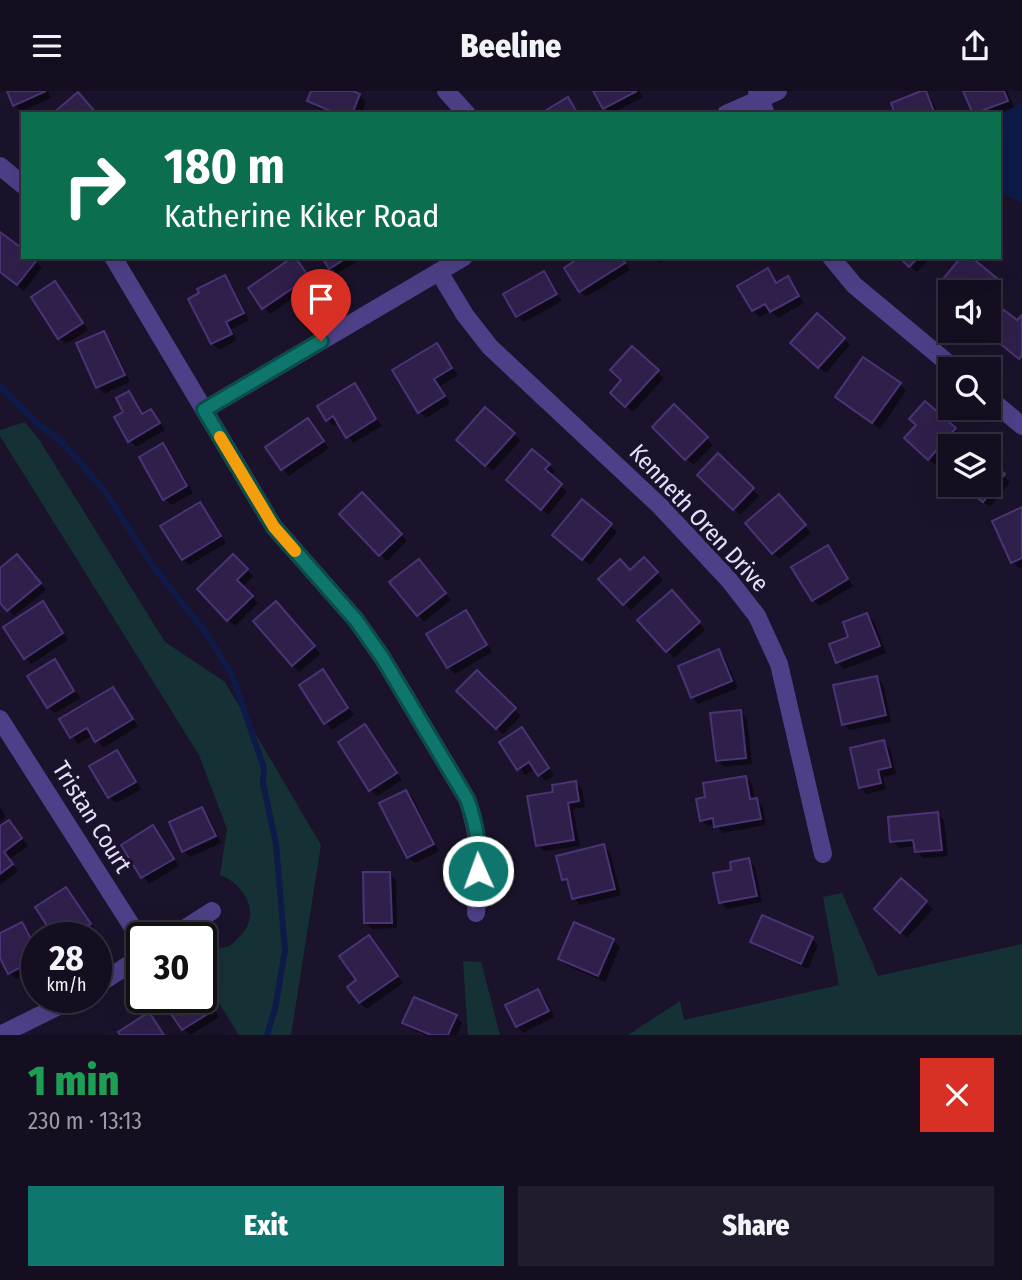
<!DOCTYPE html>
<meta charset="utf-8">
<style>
:root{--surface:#140e20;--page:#211c2d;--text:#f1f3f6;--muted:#9d9ca5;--line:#332e3e;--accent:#0f766e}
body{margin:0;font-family:"Fira Sans Condensed",sans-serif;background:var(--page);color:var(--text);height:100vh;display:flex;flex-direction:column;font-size:26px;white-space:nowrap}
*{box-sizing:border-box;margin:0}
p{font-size:23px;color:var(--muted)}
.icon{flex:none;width:38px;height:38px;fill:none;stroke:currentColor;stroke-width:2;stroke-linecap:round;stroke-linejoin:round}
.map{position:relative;height:944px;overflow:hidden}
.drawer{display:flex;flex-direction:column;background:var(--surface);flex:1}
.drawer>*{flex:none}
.top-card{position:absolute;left:21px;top:21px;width:980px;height:147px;border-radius:0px;box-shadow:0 7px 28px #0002,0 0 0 2px var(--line);background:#0b6e4f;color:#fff;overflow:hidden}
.controls{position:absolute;left:938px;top:189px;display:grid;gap:14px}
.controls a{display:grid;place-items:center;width:63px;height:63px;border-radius:0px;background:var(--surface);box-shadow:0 7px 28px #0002,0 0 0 2px var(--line);font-size:35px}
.speed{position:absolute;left:21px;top:831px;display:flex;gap:14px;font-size:35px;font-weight:700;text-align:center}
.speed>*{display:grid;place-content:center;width:91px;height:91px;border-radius:50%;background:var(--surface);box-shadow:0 7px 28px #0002,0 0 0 2px var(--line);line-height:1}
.speed small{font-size:18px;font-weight:400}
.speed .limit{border:4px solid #111;border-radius:10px;background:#fff;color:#111}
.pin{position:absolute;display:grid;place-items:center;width:60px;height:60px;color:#fff;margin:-72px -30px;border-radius:50% 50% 50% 0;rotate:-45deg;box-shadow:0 0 7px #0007}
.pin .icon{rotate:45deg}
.me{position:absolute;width:77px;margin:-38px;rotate:358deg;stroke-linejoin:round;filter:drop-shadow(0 0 5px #0008)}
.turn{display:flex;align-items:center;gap:24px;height:147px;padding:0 28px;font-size:32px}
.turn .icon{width:91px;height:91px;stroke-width:2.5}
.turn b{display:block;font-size:49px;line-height:60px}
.round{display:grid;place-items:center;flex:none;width:74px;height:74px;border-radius:0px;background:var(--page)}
.summary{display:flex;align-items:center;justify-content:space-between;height:119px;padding:0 28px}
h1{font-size:42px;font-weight:800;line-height:52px;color:#1e9e55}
.action{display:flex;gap:14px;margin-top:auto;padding:14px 28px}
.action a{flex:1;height:80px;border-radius:0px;background:var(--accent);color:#fff;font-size:28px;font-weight:800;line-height:80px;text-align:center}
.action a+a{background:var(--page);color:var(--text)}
header{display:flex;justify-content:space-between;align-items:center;height:91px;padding:0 28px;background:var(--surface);font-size:32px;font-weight:800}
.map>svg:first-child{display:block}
</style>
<header><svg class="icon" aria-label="menu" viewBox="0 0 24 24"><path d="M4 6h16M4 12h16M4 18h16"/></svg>Beeline<svg class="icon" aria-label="share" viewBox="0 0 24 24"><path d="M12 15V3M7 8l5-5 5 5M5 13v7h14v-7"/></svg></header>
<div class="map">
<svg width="1022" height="944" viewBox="0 0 1022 944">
<rect width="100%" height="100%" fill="#1b132b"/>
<!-- green -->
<g fill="#163135">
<path d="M25 331 40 350 165 551 225 591 321 754 291 944H239L201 883V858C210 857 221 858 229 855 233 853 238 847 241 844 262 822 244 793 220 784L227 738 199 664 0 345V339Z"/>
<path d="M842 802 878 885 1022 853V944H628L680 910 684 929 839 894 823 806Z"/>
<path d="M463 870 481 871 500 944H468Z"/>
</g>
<!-- water -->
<path fill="#0e1b49" d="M1022 12V112L999 101V27L1011 17Z"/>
<!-- shadow -->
<g fill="#0007">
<path d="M9 0H48L51 7 21 20 15 14Z"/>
<path d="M313 0H349L359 4 366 11 361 23H331L315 16 309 10Z"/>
<path d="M595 0H639L643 6 610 23Z"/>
<path d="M925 0 931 7 938 23H897Z"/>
<path d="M965 0H1007L1014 16 997 23H974Z"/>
<path d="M0 143 23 166 35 170 42 176 24 200 0 181Z"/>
<path d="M324 166H364L337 183Z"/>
<path d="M584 166H622L630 179 586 206 580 200Z"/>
<path d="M653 166H670L659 172Z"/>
<path d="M902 166H931L917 181Z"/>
<path d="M294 167 314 193 270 223 264 216Z"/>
<path d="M767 180 778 193 788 187 804 212 778 227 770 220 760 226 755 221 773 210Z"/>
<path d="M544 182 551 189 562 210 524 231 517 225Z"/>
<path d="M224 186 231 193 249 229 231 238 237 249 219 259 212 252Z"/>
<path d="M998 191 1004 197 989 216V201Z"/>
<path d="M61 199 88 239 66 253 60 247Z"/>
<path d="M104 242 110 248 130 291 104 303 98 296Z"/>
<path d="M844 248 850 254 826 282 799 258Z"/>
<path d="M437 255 458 284 440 295 450 312 426 327 419 320Z"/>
<path d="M657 281 664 287 633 321 612 302 623 289Z"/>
<path d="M900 293 906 300 880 338 837 306Z"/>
<path d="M354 294 382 335 353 352 339 332 334 335 327 328Z"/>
<path d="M128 302 144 324 151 320 165 339 136 356 130 349 126 322Z"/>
<path d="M674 316 713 354 693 374 654 336Z"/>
<path d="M308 329 329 357 289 385 267 357Z"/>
<path d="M955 339 961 345 935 374 913 354Z"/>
<path d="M514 343 520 350 493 380 465 355Z"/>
<path d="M163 355 169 361 193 402 171 414 165 408Z"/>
<path d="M718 365 759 405 740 424 699 384Z"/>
<path d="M989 372 1010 391 990 416 962 394H989Z"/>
<path d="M549 374 555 380 550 385 567 401 548 424 515 395Z"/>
<path d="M362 403 407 450 387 470 342 423Z"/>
<path d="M582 411 617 441 590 474 561 450Z"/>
<path d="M785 412 811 442 779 468 773 462Z"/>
<path d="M200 413 226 452 189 474 183 468Z"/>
<path d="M1022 418V476L1019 477 1012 471Z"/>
<path d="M827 456 834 463 853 495 820 515 813 509Z"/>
<path d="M233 465 253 485 242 496 258 512 235 535 199 498Z"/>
<path d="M644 468 663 489 631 519 601 488 630 481Z"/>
<path d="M23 472 46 499 14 525 0 509V480Z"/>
<path d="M425 476 451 509 424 531 392 491Z"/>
<path d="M678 508 705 539 674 567 640 529Z"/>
<path d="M43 513 68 549 31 573 25 567Z"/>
<path d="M283 518 320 563 299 581 293 574Z"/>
<path d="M466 522 472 528 492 561 455 583 448 576Z"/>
<path d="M867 524 874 530 886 562 844 578 838 571Z"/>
<path d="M719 560 725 567 738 597 698 613 692 606Z"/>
<path d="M54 570 80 607 55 622 48 616Z"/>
<path d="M323 581 354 624 332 639 301 594Z"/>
<path d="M477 582 521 625 503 643 459 600Z"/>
<path d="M877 586 883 593 891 631 850 639 843 633Z"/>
<path d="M112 598 138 635 103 657 93 644 78 653 61 629Z"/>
<path d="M741 621 747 627 752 673 724 676 717 669Z"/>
<path d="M522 638 554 684 546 690 535 678 525 684 502 651Z"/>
<path d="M371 642 402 689 377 705 371 699Z"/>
<path d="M883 651 890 657 896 683 883 686 886 698 867 703 861 697Z"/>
<path d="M117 661 123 667 141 698 116 712 109 706Z"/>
<path d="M746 687 752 693 755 709 763 715 766 734 723 742 716 734 708 735 701 729 707 708Z"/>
<path d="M575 691 582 698 585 716 573 718 580 755 544 760 537 754 555 702Z"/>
<path d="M406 701 413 707 439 760 415 772 408 766Z"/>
<path d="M0 716 6 726 0 731Z"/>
<path d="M201 718 208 724 221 752 190 766 184 760Z"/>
<path d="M938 723 944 730 948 765 923 767 916 760V755L899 757 892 750Z"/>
<path d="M153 737 179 775 149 793 123 755Z"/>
<path d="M0 738H15L28 755 9 768 18 780 0 794Z"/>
<path d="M603 755 610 761 621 804 580 814 574 807 570 795 563 788Z"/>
<path d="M749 769 755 776 762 811 727 818 720 811 733 780Z"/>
<path d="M390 783 396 789 397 837 372 838 365 831Z"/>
<path d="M901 790 933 818 907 847 882 824Z"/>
<path d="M66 798 96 840 86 847H57Z"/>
<path d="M22 833 29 839 37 855V877L16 888 10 881 0 863V844Z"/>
<path d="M812 848 818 854 808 878 759 857 752 851Z"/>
<path d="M613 850 620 856 605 891 566 874 560 868Z"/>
<path d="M375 853 403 892 366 918 360 911Z"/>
<path d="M201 899 219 926 190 944 184 938 201 906Z"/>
<path d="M538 900 545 907 554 926 523 942 517 935Z"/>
<path d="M456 925 462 932 457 944H425L411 938 405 932Z"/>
</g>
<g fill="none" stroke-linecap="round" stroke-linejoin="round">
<!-- stream -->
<path stroke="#0e1b49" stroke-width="6" d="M0 295 38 333 62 351 105 400 152 474 206 542 232 584 264 677 263 692 276 753 285 859 275 918 267 944"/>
</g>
<!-- building -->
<g fill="#2f204b" stroke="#4b3376" stroke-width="2">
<path d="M7 0H46L13 15Z"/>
<path d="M311 0H353L360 3 352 23H337L307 10Z"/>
<path d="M593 0H637L603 18Z"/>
<path d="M921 0H926L935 23H895L891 12Z"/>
<path d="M963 0H1004L1008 10 973 23Z"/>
<path d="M78 1 97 23H52Z"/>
<path d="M568 6 578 23H540Z"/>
<path d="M0 141 23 158V166H33L37 169 17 194 0 181Z"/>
<path d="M293 166H295L309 186 262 218 248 197Z"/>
<path d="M322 166H348L329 178Z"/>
<path d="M580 166H621L625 172 579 201 564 177Z"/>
<path d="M899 166H919L909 176Z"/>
<path d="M961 166H971L999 189 989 202 950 203 939 193Z"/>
<path d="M768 177 776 192 788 185 799 205 770 221 765 213 752 220 737 195Z"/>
<path d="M544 180 557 203 516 226 503 203Z"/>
<path d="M225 184 244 222 226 231 232 243 211 253 188 208 199 202 197 198Z"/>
<path d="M55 190 83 232 58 248 31 206Z"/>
<path d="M1004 219 1017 229 1022 224V264L1019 268 986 241Z"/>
<path d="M817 222 845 247 818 277 790 252Z"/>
<path d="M104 240 125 284 96 297 76 252Z"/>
<path d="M437 252 452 277 434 288 445 305 418 322 392 279Z"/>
<path d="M632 255 659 279 625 316 610 302 621 289 610 279Z"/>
<path d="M863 266 901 292 872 332 835 306Z"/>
<path d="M355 292 376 328 346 347 333 325 326 330 317 315Z"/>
<path d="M129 300 142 323 151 318 160 332 128 351 114 326 123 321 116 307Z"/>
<path d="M925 310 956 337 928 369 904 347 916 334 909 328Z"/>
<path d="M674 313 708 346 685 369 652 336Z"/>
<path d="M485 316 515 342 485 375 456 349Z"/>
<path d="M308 327 324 350 281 379 265 356Z"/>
<path d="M163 352 187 395 163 409 139 366Z"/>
<path d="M532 358 550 373 545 378 562 393 541 419 506 389Z"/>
<path d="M718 362 754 397 733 419 697 384Z"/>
<path d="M989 370 1005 383 983 411 961 394H989Z"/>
<path d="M362 401 402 443 379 465 339 423Z"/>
<path d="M779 403 806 434 772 463 745 432Z"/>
<path d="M582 408 612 433 582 469 552 444Z"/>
<path d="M200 411 221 445 182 469 160 435Z"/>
<path d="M1022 416V467L1011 472 992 430Z"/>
<path d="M828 454 848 488 812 510 791 476Z"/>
<path d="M17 463 41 492 7 520 0 512V477Z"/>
<path d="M233 463 248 478 237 489 253 505 227 530 197 498Z"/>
<path d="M644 466 658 481 623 514 598 488 620 468 630 479Z"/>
<path d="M419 468 446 502 417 525 389 491Z"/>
<path d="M672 499 700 531 666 561 637 529Z"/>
<path d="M43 510 63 542 24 568 3 536Z"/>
<path d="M276 510 315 555 292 575 253 530Z"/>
<path d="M466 519 487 554 447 577 426 543Z"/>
<path d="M867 522 880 555 836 572 829 553 848 546 843 531Z"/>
<path d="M719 558 732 590 691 607 678 575Z"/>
<path d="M55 568 74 600 47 617 27 585Z"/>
<path d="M323 578 348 617 324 633 299 594Z"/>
<path d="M477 579 516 617 496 638 456 600Z"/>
<path d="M877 585 886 624 842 634 833 594Z"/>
<path d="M113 596 133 628 95 651 87 637 70 647 59 628Z"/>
<path d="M741 619 746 667 716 670 710 622Z"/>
<path d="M365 633 397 682 369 700 338 651Z"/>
<path d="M522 636 549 677 538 685 529 671 517 679 499 651Z"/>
<path d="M884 649 891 676 878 679 881 692 859 697 850 657Z"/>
<path d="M117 659 136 691 108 707 89 675Z"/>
<path d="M746 685 750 708 757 707 761 728 714 736 713 727 700 730 696 708 705 706 703 692Z"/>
<path d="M576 690 579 710 568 712 574 749 536 755 527 705 553 701 552 694Z"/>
<path d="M406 699 434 753 407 767 379 712Z"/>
<path d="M202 716 216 745 182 761 169 731Z"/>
<path d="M938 721 942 759 915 761 913 749 890 751 888 726Z"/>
<path d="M9 729 22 747 4 761 13 773 0 783V735Z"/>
<path d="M153 734 174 768 141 787 121 754Z"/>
<path d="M604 753 615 798 572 808 567 788 562 789 556 765Z"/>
<path d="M749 767 757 805 719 812 713 782 731 779 730 771Z"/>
<path d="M363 781H390L392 832H364Z"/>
<path d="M901 787 927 810 900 842 874 818Z"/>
<path d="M66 796 91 833 69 847H55L35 816Z"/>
<path d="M762 824 813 846 801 873 750 851Z"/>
<path d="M22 831 37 858V868L8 883 0 867V842Z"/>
<path d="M574 831 614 848 598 885 558 868Z"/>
<path d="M369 844 398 885 359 912 347 896 356 889 339 865Z"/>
<path d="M538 898 549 920 516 936 505 914Z"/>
<path d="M201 900 214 919 182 939 163 911 169 906H201Z"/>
<path d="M414 906 457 924 448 944H431L402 932Z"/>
<path d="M149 921 164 944H120L118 941Z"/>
</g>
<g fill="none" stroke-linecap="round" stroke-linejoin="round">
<!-- minor -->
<g stroke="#4e4088" stroke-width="18">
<path d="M446 0 467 23"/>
<path d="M757 0 766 23"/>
<path d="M726 23 778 0"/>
<path d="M0 75 23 94"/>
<path d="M113 166 274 436 356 529 382 566 467 708C482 750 479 779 476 822"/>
<path d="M831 166 854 194 955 278"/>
<path d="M439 181 465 224 490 256 661 416 729 489 757 525 779 573 823 763"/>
<path d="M989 307 1022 335"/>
<path d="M204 319 464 166"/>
<path d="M0 628 142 851"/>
<path d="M170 847 212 820"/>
<path d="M96 895 142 865"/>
<path d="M0 944 77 906"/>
</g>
</g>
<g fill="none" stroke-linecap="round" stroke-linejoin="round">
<defs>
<path id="route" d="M321 250 204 319 274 436 356 529 382 566 467 708C476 733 480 754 478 780"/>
</defs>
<!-- route casing -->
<use href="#route" stroke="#0a4d48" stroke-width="18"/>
<!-- route -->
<use href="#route" stroke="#0f766e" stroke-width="12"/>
<!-- slow -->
<path stroke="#f59e0b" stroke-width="12" d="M220 346 274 436 295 460"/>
</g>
<g text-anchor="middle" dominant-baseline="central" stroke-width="7" stroke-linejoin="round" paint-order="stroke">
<!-- street labels -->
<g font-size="24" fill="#e7dffd" stroke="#1b132b">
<text transform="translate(699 427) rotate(47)">Kenneth Oren Drive</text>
<text transform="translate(92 726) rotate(58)">Tristan Court</text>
</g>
</g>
</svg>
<div class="controls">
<a><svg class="icon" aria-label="sound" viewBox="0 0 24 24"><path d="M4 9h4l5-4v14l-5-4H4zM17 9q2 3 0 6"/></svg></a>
<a><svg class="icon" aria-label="search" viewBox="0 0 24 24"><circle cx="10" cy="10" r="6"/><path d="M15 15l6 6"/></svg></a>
<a><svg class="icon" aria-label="layers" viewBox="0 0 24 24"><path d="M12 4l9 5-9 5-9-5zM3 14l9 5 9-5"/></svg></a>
</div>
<div class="speed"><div>28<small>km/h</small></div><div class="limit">30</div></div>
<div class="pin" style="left:321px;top:250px;background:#d93025"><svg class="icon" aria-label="arrive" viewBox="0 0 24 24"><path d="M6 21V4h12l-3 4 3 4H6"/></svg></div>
<svg class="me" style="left:478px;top:780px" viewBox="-20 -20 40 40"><circle r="17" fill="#0f766e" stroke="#fff" stroke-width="3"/><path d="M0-11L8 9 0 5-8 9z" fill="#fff"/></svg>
<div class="top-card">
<div class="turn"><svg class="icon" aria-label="right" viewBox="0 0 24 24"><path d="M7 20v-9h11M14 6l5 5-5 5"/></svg><div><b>180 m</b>Katherine Kiker Road</div></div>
</div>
</div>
<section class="drawer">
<div class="summary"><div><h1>1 min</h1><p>230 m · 13:13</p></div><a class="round" style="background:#d93025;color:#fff"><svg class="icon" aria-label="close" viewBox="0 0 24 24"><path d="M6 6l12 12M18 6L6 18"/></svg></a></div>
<div class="action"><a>Exit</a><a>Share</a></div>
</section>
